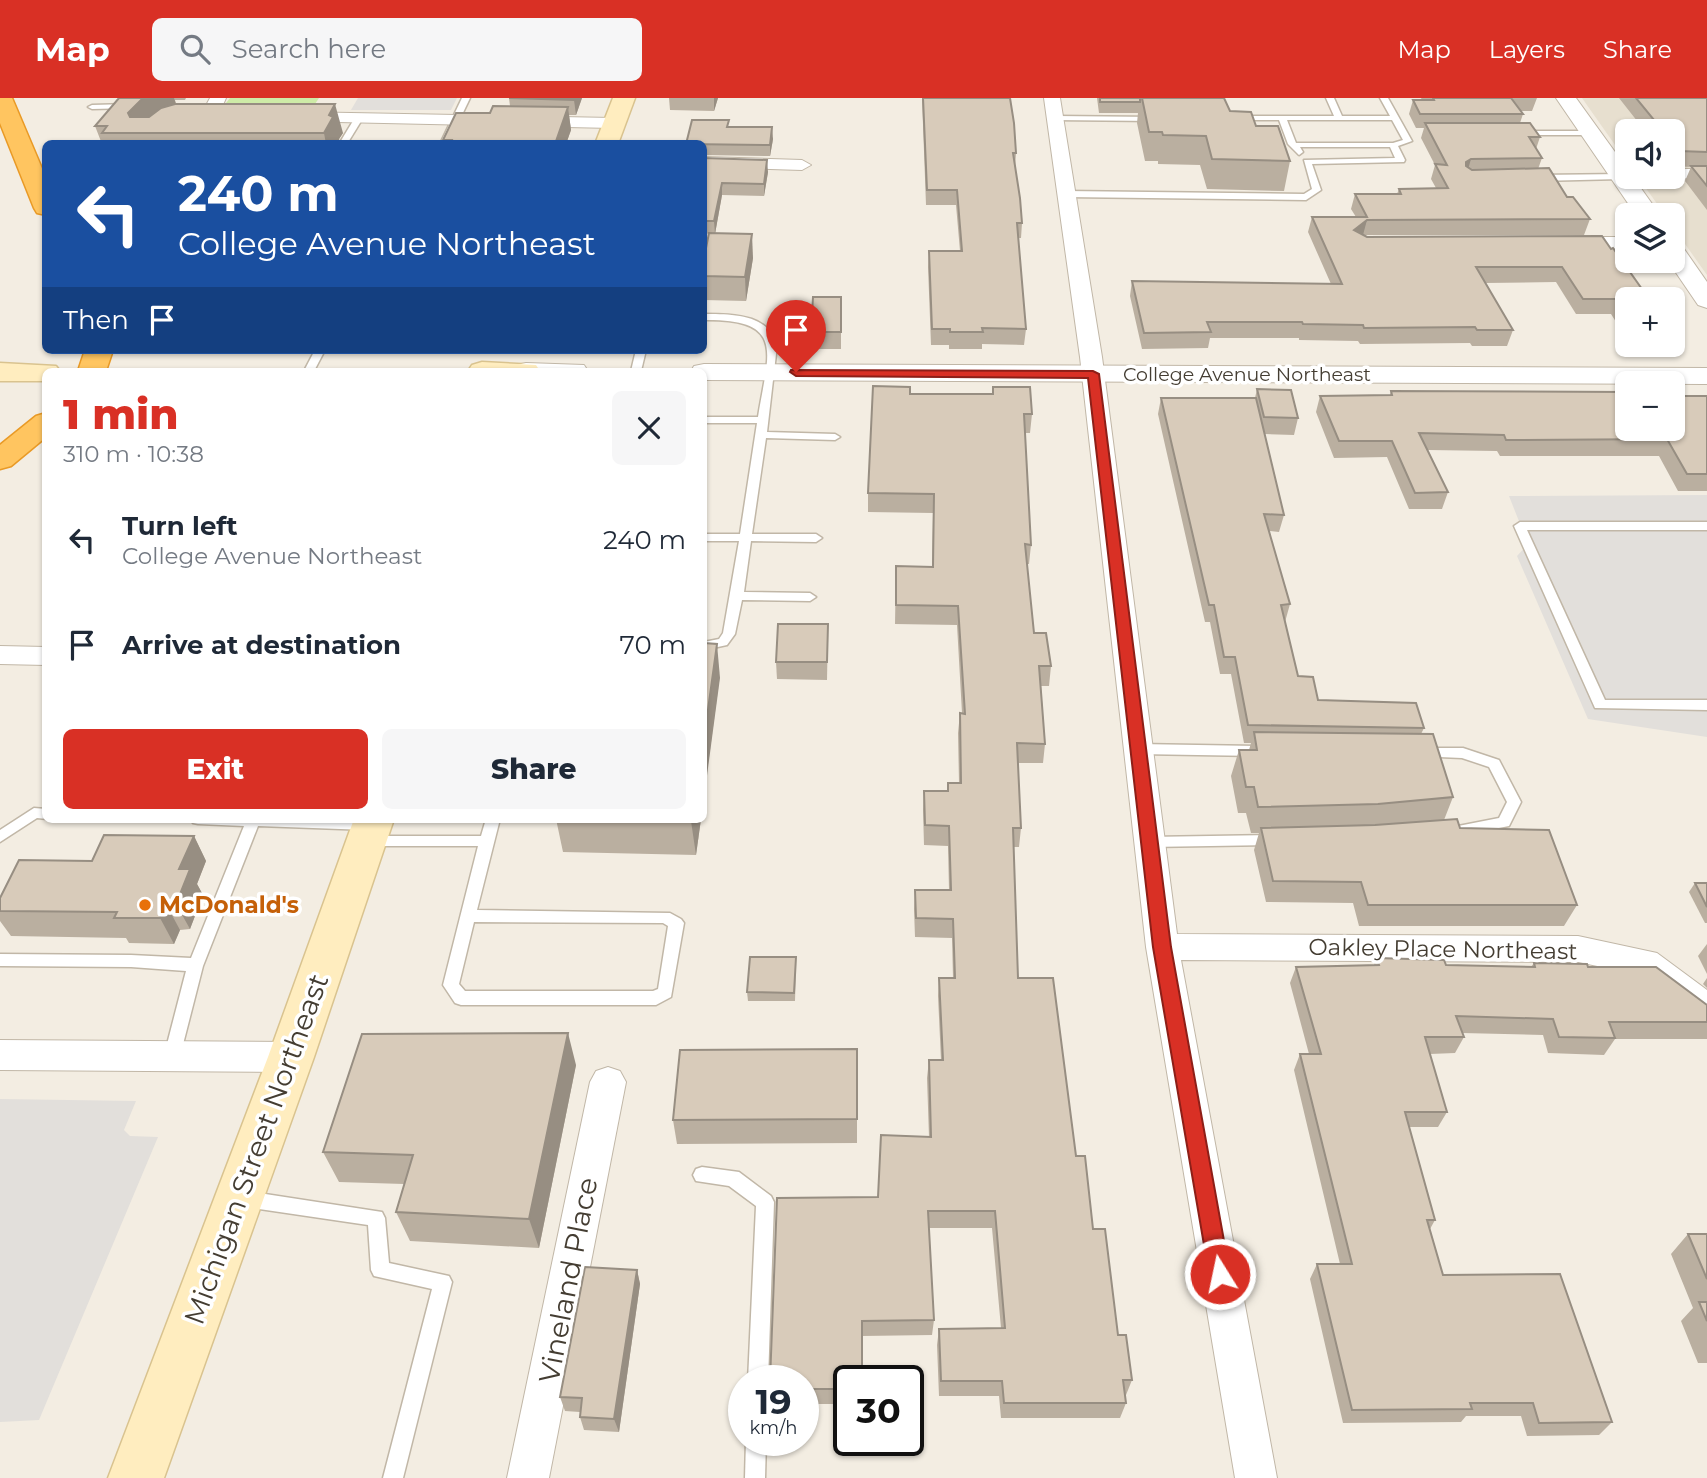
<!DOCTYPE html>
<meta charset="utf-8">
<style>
:root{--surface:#fff;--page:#f6f6f7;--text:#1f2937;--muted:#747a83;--accent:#d93025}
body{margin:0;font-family:Montserrat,sans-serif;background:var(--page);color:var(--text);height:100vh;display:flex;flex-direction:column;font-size:26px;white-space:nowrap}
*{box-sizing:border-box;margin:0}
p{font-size:23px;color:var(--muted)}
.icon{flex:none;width:38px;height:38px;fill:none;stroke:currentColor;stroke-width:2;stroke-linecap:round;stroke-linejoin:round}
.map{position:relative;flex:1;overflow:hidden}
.details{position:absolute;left:42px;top:270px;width:665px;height:455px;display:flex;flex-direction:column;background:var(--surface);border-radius:10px;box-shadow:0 2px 5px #0004}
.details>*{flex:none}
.hud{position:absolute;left:42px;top:42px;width:665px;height:214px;border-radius:10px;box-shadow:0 2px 5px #0004;background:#1a4fa0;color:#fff;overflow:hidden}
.fabs{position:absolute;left:1615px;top:21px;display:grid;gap:14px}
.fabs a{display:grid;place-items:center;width:70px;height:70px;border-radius:10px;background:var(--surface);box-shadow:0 2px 5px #0004;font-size:35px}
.speed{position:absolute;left:728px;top:1267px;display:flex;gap:14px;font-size:35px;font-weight:700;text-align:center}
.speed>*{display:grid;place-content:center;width:91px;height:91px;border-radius:50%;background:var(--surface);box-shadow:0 2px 5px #0004;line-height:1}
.speed small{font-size:18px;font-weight:400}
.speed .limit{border:4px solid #111;border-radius:10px;background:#fff;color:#111}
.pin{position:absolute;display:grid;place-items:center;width:60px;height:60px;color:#fff;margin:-72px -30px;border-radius:50% 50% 50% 0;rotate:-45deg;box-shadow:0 0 7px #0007}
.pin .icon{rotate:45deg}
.me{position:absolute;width:77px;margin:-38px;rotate:350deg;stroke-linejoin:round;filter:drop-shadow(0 0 5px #0008)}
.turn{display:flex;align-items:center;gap:24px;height:147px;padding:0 21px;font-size:32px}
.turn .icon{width:91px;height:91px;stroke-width:2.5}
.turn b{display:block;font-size:49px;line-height:60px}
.then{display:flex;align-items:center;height:66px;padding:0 21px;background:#0003;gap:14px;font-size:26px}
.round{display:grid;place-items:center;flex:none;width:74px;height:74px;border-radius:10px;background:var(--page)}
.headline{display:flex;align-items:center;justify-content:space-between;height:119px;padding:0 21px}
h1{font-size:42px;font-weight:800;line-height:52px;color:var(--accent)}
.cta{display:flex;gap:14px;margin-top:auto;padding:14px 21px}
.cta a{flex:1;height:80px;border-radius:10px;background:var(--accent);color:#fff;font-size:28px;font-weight:800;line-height:80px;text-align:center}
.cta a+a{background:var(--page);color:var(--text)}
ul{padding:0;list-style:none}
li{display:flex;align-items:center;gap:21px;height:105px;padding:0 21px}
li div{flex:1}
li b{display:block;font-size:26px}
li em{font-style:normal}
header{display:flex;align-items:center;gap:42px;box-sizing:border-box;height:98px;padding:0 35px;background:var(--accent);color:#fff}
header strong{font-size:33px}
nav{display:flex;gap:38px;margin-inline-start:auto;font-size:24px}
.search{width:490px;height:63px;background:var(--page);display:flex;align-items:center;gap:18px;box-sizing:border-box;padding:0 24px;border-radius:10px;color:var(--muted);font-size:26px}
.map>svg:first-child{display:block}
</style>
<header>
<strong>Map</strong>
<div class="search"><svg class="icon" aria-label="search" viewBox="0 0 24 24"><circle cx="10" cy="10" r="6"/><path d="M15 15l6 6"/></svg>Search here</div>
<nav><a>Map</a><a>Layers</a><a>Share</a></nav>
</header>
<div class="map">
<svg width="1707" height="1380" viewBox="0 0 1707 1380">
<rect width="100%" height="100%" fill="#f3ede2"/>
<!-- residential -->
<path fill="#e7dfcf" d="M1582 0H1707V177L1673 129V117H1665L1638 79H1673V33H1628L1627 64Z"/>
<!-- green -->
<path fill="#ceeba7" d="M230 0H319L309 15 235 14 226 5Z"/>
<!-- parking -->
<g fill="#e2dfdb">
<path d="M358 0H457L451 12H351Z"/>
<path d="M1707 397V639L1588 621 1517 458 1528 446 1509 398Z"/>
<path d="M0 1001 136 1003 124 1032 130 1038 158 1039 39 1322 0 1324Z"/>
</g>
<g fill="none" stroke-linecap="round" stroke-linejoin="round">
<defs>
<g id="service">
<path d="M462 0H470L448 46H440Z"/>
<path d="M1326 0H1334L1342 18H1390L1380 0H1388L1412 43 1398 48 1405 62 1404 64 1312 66 1321 92 1306 102 1066 99 1062 96 1066 93 1304 96 1312 91 1304 62 1395 60 1390 49H1300L1303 54 1299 57 1288 46 1279 22H1236L1232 20 1236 18H1334ZM1287 22H1392L1403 42 1393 45H1296Z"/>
<path d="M129 6H132V10L92 11 88 9 92 7Z"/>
<path d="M356 18 363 20 347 46H339Z"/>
<path d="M1056 18 1156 19 1160 21 1156 23 1053 22V18Z"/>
<path d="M1516 33H1591L1595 35 1591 37H1516Z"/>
<path d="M1624 76 1625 78 1621 81 1538 83 1534 80 1538 77Z"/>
<path d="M704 216C734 216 777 216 776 256L767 334 835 336 840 339 835 342 766 340 752 436H816L822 440 816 444 751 443 744 494 810 495 816 499 810 503 742 502 735 536 727 547 704 552V544L719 541 723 535 739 443H704V436H740L757 325H704V319H758C768 255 787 221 704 222Z"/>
<path d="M315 252H325L314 273H304Z"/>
<path d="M636 252H646L641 273H631Z"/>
<path d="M1520 424H1707V432H1527L1605 602H1707V612L1595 610 1514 428Z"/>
<path d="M1138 646 1257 648 1264 653 1257 658 1138 656 1131 651Z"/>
<path d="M1421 650H1463L1499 662 1521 704 1509 728 1458 738 1453 737 1451 733 1453 729 1499 720 1507 704 1489 669 1462 660 1416 658 1414 655 1416 652Z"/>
<path d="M34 710 46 711 47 721 37 720 0 744V732Z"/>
<path d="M191 721H350L373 723 375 727 373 731 368 732 258 728 203 868 180 958 178 963 172 965 166 963 164 958 186 873 131 869 0 868V856L131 857 191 860 244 728 198 726 193 725Z"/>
<path d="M486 721H500L477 812 670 815 681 821 684 825 671 899 656 907H461L455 905 443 887 478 748H368L363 747 361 743 363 739 368 738H481ZM474 824 663 825 668 828 658 891 653 893H465L459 886Z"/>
<path d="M1274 737 1279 738 1281 742 1279 746 1274 747 1149 749 1144 748 1142 744 1144 740 1149 739Z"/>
<path d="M702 1069 739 1074 771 1098 774 1104 768 1283H748L756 1108 729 1088 696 1083 693 1077 696 1071Z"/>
<path d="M246 1093 382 1114 385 1120 389 1165 449 1178 452 1184 403 1380H383L432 1191 374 1178 371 1172 368 1127 246 1109 240 1107 237 1101 240 1095Z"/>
<path d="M746 1342H766L765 1380H745Z"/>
</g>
<g id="minor">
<path d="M210 0H226L222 9 229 13 251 15 254 19C241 31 215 23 204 11Z"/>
<path d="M1044 0H1060L1102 259 1177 836 1578 838 1657 855 1707 892V925L1695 921 1636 876 1578 864 1181 862 1277 1380H1235L1146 849 1080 259Z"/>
<path d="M298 14 613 20 622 25 613 30 292 23 289 19 292 15Z"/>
<path d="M704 59 802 62 811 67 802 72 704 69Z"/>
<path d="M1673 71H1707V81L1667 80 1673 79Z"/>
<path d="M1568 139H1628V151L1561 149 1558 145 1561 141Z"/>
<path d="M0 548 46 549V567L0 566Z"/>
<path d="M0 942 291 944 303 948 308 959 303 970 291 974 0 972Z"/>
<path d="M608 969 620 973 626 984 549 1380H507L590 984 596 973Z"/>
</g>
<g id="tertiary">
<path d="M1556 0H1576L1628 72V79H1633L1660 117H1636Z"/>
<path d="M1673 146 1682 148 1707 184V210L1698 207 1668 163H1673Z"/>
<path d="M526 265 584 267 588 273H512L516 267Z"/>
<path d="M704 266 1707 270V286L704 282V273H691L694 268Z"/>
</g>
<g id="secondary">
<path d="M613 0H635L618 46H595Z"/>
<path d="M482 264 536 267 540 273H468L472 267Z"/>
<path d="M0 265 56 268 60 273H46V283H0Z"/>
<path d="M354 721H394L314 959 164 1380H108L268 959Z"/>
</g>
<g id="motorway">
<path d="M0 0H12L46 80V117L37 115 34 110 0 25Z"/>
<path d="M85 252H113L106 273H78Z"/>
<path d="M46 315V339L11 368 0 371V347L36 318Z"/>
</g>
</defs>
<!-- service casing -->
<use href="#service" stroke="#c1b7a7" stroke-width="3"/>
<!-- minor casing -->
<use href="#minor" stroke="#c1b7a7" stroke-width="2"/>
<!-- tertiary casing -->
<use href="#tertiary" stroke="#c1b7a7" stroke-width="2"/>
<!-- secondary casing -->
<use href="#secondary" stroke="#d9c38f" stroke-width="3"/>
<!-- motorway casing -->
<use href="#motorway" stroke="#e99a26" stroke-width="3"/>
<!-- service -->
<use href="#service" fill="#fff" fill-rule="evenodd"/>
<!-- minor -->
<use href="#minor" fill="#fff" fill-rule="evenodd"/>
<!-- tertiary -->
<use href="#tertiary" fill="#fff" fill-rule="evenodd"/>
<!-- secondary -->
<use href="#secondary" fill="#ffedbf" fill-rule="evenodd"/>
<!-- motorway -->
<use href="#motorway" fill="#ffc560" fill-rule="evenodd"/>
</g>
<!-- wall -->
<g fill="#baafa0">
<path d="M119 0H186L185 2H175L176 6 343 35 339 41 340 46H102L95 28Z"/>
<path d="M509 0H582L576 17H569L571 32 566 46H444L443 42 490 15 510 8Z"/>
<path d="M669 0H718L714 13 670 12Z"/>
<path d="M922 0 1016 55 1015 69 1022 125 1021 140H1018L1026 231 1024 247 982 246V251H949V247H931L928 169 929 153H960L956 107H926Z"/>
<path d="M1097 0H1224L1230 13 1256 28 1290 63 1284 93 1207 91 1200 67 1158 66V63H1145L1137 25 1138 15H1099Z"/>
<path d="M1421 0H1537L1532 13H1521L1523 16 1520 25 1540 39 1536 51 1542 60 1538 71 1590 121 1584 137H1364L1367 139 1602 138 1628 201V243L1611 216H1576L1556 184 1485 185 1513 232 1507 248H1472L1470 245 1360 246 1358 243 1299 242V240H1210L1208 250 1142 251 1130 198 1132 183 1331 186 1308 134 1312 119H1356L1351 111 1355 96H1397L1399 91 1436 90 1431 81 1435 67 1421 40 1424 30H1416L1409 16 1413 2H1422Z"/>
<path d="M1619 0H1707V112L1685 83 1691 69 1673 68V33H1645Z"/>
<path d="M729 29 773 41 770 58 704 57V46Z"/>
<path d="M704 60 768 74 764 98 722 97 715 136 753 160 746 203 704 202V160L709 136 704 135Z"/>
<path d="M841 199V251H812L811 234Z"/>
<path d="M993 289 1032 316 1030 335H1025L1031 447 1029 466H1027L1034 535 1051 568 1049 588H1041L1045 646 1043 665H1018L1021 730 1019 749H1013L1018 880 1076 1058 1118 1237 1132 1282 1126 1297H1125L1126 1305 1120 1320H1001L999 1298H939L937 1247 939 1231 1001 1230 992 1130H929L934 1222 932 1237 862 1238 849 1283V1306H803V1283L878 1099 929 1039 927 980 929 962H941L938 898 939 880H953L952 840 915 839 914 811 915 792H949L948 748 924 747 923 712 924 693H948V685H959L958 635 960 615H962L957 527 895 526 896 468 932 469 933 415 868 414V395L910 296H993Z"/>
<path d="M1257 291 1298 320 1294 337 1265 336 1284 417 1279 434 1269 433 1290 506 1285 524 1298 578 1318 602 1424 630 1421 636 1453 699 1444 722 1460 730 1577 807 1564 828H1359L1353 805 1266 804 1254 752 1259 735H1251L1246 715H1238L1231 678 1239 652H1249L1251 645H1244L1231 576H1220L1210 524H1205L1158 316 1161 300H1255Z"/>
<path d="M1391 293 1628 331 1707 298V393H1678L1659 358H1500L1497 353 1428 352 1448 394 1442 411H1409L1387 359 1334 360 1316 314 1320 298 1390 297Z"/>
<path d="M828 526 827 582 777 581 776 564Z"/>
<path d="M556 721H701L696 757 563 754Z"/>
<path d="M194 738 206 763 197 786 203 797 190 831 180 832 174 846 129 845 126 840 11 838 0 823V800L92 763Z"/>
<path d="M1695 785H1707V825H1705L1689 794Z"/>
<path d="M1707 846V876L1698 858Z"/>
<path d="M1377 860 1446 867 1531 869 1534 865 1588 869 1707 907V941H1615L1604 957 1548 955 1543 937 1462 935 1464 939 1455 955 1430 956 1447 1014 1438 1029H1409L1435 1122 1430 1131 1443 1177 1612 1324 1599 1337 1527 1338 1521 1318H1466L1461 1324 1343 1325 1310 1181 1317 1166H1340L1294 972 1300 956H1309L1290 885 1296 869 1374 867Z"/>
<path d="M796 867 795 903H748L747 894Z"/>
<path d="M1707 880V890L1703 886Z"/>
<path d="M857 951V1045L677 1046 673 1022Z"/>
<path d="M576 967 539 1150 410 1143 396 1114 404 1086 339 1084 323 1054Z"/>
<path d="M1688 1136H1707V1265H1698L1681 1223 1693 1210 1671 1156Z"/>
<path d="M637 1172 640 1186 619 1334 584 1332 580 1319V1314L565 1313 560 1299Z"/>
</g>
<!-- shaded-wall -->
<g fill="#978e82">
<path d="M143 0H174L178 12 135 35 128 15Z"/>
<path d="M575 0H582L576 17 574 2Z"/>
<path d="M714 0H718L714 13Z"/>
<path d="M335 6 343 35 339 41 340 46H326L324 35 329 17Z"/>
<path d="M568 9 571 32 566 46H555Z"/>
<path d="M772 29 773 41 770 58V47Z"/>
<path d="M1471 61 1467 75 1466 64Z"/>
<path d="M767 62 768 74 764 98V86Z"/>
<path d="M722 85V97L715 136 714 123Z"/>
<path d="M1367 122 1363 137 1354 132Z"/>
<path d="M752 136 753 160 746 203 745 179Z"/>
<path d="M717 546 720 580 704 700V641Z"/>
<path d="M692 721H701L696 757 691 723Z"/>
<path d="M194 738 206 763 197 786 203 797 190 831 176 806 179 771Z"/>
<path d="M166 806 180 832 174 846 160 820Z"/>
<path d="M568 935 576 967 539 1150 529 1121Z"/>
<path d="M637 1172 640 1186 619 1334 614 1321Z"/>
</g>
<!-- building -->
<g fill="#d8cbba" stroke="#978e82" stroke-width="2">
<path d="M119 0H143L128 15 130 19H149L161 10 175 6H335L329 17 333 19 324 35H102L107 28H95Z"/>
<path d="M509 0H575L574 2Z"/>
<path d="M923 0H1010L1014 25 1016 55H1013L1020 100 1022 125H1017L1026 231 982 230 983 234H950V231H932L929 153H962L957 92H927Z"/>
<rect x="1100" y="0" width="40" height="4"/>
<path d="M1142 0H1224L1230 13 1251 14 1256 28H1278L1290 63 1212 61 1206 38 1163 37 1162 34H1149Z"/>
<path d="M1433 0H1511L1523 16H1420L1413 2H1434Z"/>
<path d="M1636 0H1707V54L1679 53 1673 45V33H1663Z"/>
<path d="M493 8 568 9 555 46H451L452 42H443L456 15H490Z"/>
<path d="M692 22H729L727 29H772L770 47 686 46Z"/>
<path d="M1425 25H1530L1540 39H1529L1542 60 1471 61 1466 64V68L1472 72 1549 70 1567 99H1573L1590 121 1367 122 1354 132 1367 139 1602 138 1611 151 1613 150 1649 201H1628V217L1618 201H1583L1562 169H1476L1513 232H1477L1475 229 1364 230 1363 227 1303 226 1302 224H1207L1211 234 1144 235 1132 183 1342 186 1312 119H1367L1355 96H1401L1399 91 1448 90 1435 66 1447 67Z"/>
<path d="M704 60 767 62 764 86 722 85 714 123H704Z"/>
<path d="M1691 68H1707V88Z"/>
<path d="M709 135 752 136 745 179 704 178V160Z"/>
<path d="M813 199H841V234H811Z"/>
<path d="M873 288 910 289V296H993V289H1030L1032 316H1024L1031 447 1025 446 1034 535H1046L1051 568H1039L1045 646 1017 645 1021 730H1013L1018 880H1053L1076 1058H1085L1093 1131H1105L1118 1237H1126L1132 1282H1123L1126 1305H1004L1002 1283H941L939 1231 1005 1230 995 1113H928L934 1222 862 1223V1283H849V1291H803V1283H770L777 1100 878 1099 881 1037 931 1039 929 962H943L939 880H955L953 821 916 820 915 792H951L949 728 925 727 924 693H948V685H961L960 615 965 616 958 508 896 507V468L933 469 934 396 868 395Z"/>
<path d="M1257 291 1291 292 1298 320 1264 319Z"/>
<path d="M1391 293 1628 294V331H1673V298H1707V376H1687L1667 341 1506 342 1504 337 1419 335 1448 394 1415 395 1392 343H1339L1320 298 1392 297Z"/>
<path d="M1161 300H1256L1284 417 1264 416 1290 506 1281 507 1298 578 1313 579 1318 602 1416 605 1424 630 1248 627 1235 559H1224L1214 507H1209Z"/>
<path d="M778 526H828L827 564H776Z"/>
<path d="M704 545 717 546 704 641Z"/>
<path d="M1254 634 1433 636 1453 699 1378 706 1258 709 1254 689H1246L1239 652H1257Z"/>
<path d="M588 721H692L691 723Z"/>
<path d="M1457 721 1460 730 1549 732 1577 807H1368L1361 784 1273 783 1261 730 1375 727Z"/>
<path d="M104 737 194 738 179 771H190L176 806H166L160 820H114L117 814 0 813V800L19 762 92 763Z"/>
<path d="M1695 785H1707V809Z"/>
<path d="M750 859H796L794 895 747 894Z"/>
<path d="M1377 860 1444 862 1446 867 1535 869 1534 865 1587 866 1588 869H1656L1707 907V924H1609L1615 940 1559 939 1553 921 1456 918 1464 939H1425L1447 1014H1405L1435 1122H1427L1443 1177 1560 1176 1612 1324 1539 1325 1533 1305H1470L1472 1311 1352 1312 1317 1166H1352L1300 956H1321L1296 869 1379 867Z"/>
<path d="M568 935 529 1121 396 1114 413 1057 323 1054 362 936Z"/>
<path d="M857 951V1021L673 1022 680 952Z"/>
<path d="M1688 1136H1707V1181Z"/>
<path d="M585 1169 637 1172 614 1321 580 1319 582 1300 560 1299Z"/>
<path d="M1699 1204H1707V1223Z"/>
</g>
<!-- route -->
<path fill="#d93025" stroke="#8d1f18" stroke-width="2" d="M791 272 1093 273 1099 276 1171 849 1230 1176 1227 1183 1220 1186 1212 1183 1209 1176 1153 849 1088 280 796 278 790 274Z"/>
<!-- markers -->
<circle fill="#e8710a" stroke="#fff" stroke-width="2.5" cx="145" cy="807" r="7"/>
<g text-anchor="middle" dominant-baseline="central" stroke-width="7" stroke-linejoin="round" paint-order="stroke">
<!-- far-street labels -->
<g font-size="19" fill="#443d32" stroke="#fff">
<text x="1247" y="276">College Avenue Northeast</text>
</g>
<!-- food labels -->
<g font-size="23" font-weight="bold" fill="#c56008" stroke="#fff" text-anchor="start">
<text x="159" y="807">McDonald's</text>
</g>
<!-- street labels -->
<g font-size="23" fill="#443d32" stroke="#fff">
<text transform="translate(1443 851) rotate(1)">Oakley Place Northeast</text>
</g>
<!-- near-street labels -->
<g font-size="28" fill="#443d32" stroke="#fff">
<text transform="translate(256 1051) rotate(-70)">Michigan Street Northeast</text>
<text transform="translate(568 1182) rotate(-79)">Vineland Place</text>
</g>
</g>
</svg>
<div class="fabs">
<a><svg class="icon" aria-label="sound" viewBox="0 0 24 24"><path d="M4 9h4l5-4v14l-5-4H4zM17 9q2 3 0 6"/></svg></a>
<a><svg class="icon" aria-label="layers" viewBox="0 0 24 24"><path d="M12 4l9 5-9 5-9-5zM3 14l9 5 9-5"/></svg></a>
<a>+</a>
<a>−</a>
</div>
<div class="speed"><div>19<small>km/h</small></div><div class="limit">30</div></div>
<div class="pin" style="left:796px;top:274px;background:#d93025"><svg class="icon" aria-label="arrive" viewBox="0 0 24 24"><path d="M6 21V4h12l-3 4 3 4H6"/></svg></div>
<svg class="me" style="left:1220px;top:1176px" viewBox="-20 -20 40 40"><circle r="17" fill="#d93025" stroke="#fff" stroke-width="3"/><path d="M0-11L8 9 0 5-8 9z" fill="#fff"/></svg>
<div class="hud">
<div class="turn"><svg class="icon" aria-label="left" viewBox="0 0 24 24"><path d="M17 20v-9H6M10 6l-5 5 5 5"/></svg><div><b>240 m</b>College Avenue Northeast</div></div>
<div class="then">Then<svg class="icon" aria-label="arrive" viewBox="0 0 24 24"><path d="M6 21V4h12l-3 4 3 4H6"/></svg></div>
</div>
<section class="details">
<div class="headline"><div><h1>1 min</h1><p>310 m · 10:38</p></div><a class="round"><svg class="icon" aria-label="close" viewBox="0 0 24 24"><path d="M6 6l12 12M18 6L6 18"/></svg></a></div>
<ul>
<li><svg class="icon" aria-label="left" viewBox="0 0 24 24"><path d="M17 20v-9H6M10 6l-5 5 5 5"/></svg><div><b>Turn left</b><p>College Avenue Northeast</p></div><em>240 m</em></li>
<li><svg class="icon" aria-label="arrive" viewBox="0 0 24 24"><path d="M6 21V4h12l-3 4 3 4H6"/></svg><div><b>Arrive at destination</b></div><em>70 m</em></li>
</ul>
<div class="cta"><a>Exit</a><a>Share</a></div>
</section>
</div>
